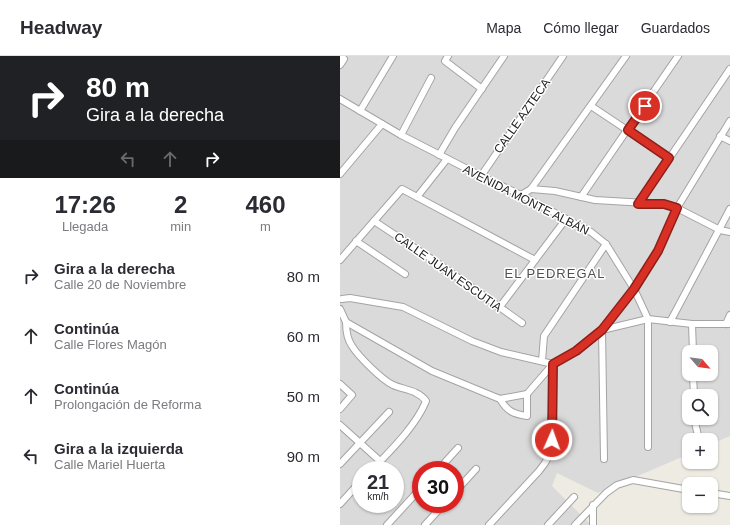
<!DOCTYPE html>
<html lang="es">
<meta charset="utf-8">
<style>
:root{--surface:#fff;--page:#f2f2f3;--text:#2b2b33;--muted:#7c7c81;--line:#e1e1e2}
body{margin:0;font-family:Arial,sans-serif;background:var(--page);color:var(--text);height:100vh;display:flex;flex-direction:column;font-size:15px;white-space:nowrap}
*{box-sizing:border-box;margin:0}
p{font-size:13px;color:var(--muted)}
.icon{flex:none;width:22px;height:22px;fill:none;stroke:currentColor;stroke-width:2;stroke-linecap:round;stroke-linejoin:round}
.map{position:relative;flex:1;overflow:hidden}
.panel{display:flex;flex-direction:column;background:var(--surface);width:340px}
.panel>*{flex:none}
.guide{background:#202124;color:#fff;overflow:hidden}
.needle{width:26px;rotate:118deg}
.buttons{position:absolute;left:342px;top:289px;display:grid;gap:8px}
.buttons a{display:grid;place-items:center;width:36px;height:36px;border-radius:8px;background:var(--surface);box-shadow:0 1px 3px #0004;font-size:20px}
.speed{position:absolute;left:12px;top:405px;display:flex;gap:8px;font-size:20px;font-weight:700;text-align:center}
.speed>*{display:grid;place-content:center;width:52px;height:52px;border-radius:50%;background:var(--surface);box-shadow:0 1px 3px #0004;line-height:1}
.speed small{font-size:10px;font-weight:400}
.speed .limit{border:6px solid #d22;background:#fff;color:#111}
.pin{position:absolute;display:grid;place-items:center;width:34px;height:34px;color:#fff;margin:-17px;border:2px solid #fff;border-radius:50%;box-shadow:0 1px 4px #0007}
.me{position:absolute;width:44px;margin:-22px;rotate:2deg;stroke-linejoin:round;filter:drop-shadow(0 0 3px #0008)}
.turn{display:flex;align-items:center;gap:14px;height:84px;padding:0 20px;font-size:18px}
.turn .icon{width:52px;height:52px;stroke-width:2.5}
.turn b{display:block;font-size:28px;line-height:34px}
.lanes{display:flex;align-items:center;height:38px;padding:0 20px;background:#0003;justify-content:center;gap:20px;direction:ltr}
.lanes .off{opacity:.35}
.eta{display:flex;justify-content:space-evenly;align-items:center;height:68px;text-align:center}
.eta b{font-size:24px;font-weight:700;line-height:28px}
ul{padding:0;list-style:none}
li{display:flex;align-items:center;gap:12px;height:60px;padding:0 20px}
li div{flex:1}
li b{display:block;font-size:15px}
li em{font-style:normal}
header{display:flex;align-items:center;gap:24px;box-sizing:border-box;height:56px;padding:0 20px;background:var(--surface);border-bottom:1px solid var(--line)}
header strong{font-size:19px}
nav{display:flex;gap:22px;margin-inline-start:auto;font-size:14px}
main{display:flex;flex:1;min-height:0}
.map>svg:first-child{display:block}
</style>
<header>
<strong>Headway</strong>
<nav><a>Mapa</a><a>Cómo llegar</a><a>Guardados</a></nav>
</header>
<main>
<section class="panel">
<div class="guide">
<div class="turn"><svg class="icon" aria-label="right" viewBox="0 0 24 24"><path d="M7 20v-9h11M14 6l5 5-5 5"/></svg><div><b>80 m</b>Gira a la derecha</div></div>
<div class="lanes"><svg class="icon off" aria-label="left" viewBox="0 0 24 24"><path d="M17 20v-9H6M10 6l-5 5 5 5"/></svg><svg class="icon off" aria-label="ahead" viewBox="0 0 24 24"><path d="M12 20V5M6 11l6-6 6 6"/></svg><svg class="icon" aria-label="right" viewBox="0 0 24 24"><path d="M7 20v-9h11M14 6l5 5-5 5"/></svg></div>
</div>
<div class="eta">
<div><b>17:26</b><p>Llegada</p></div>
<div><b>2</b><p>min</p></div>
<div><b>460</b><p>m</p></div>
</div>
<ul>
<li><svg class="icon" aria-label="right" viewBox="0 0 24 24"><path d="M7 20v-9h11M14 6l5 5-5 5"/></svg><div><b>Gira a la derecha</b><p>Calle 20 de Noviembre</p></div><em>80 m</em></li>
<li><svg class="icon" aria-label="ahead" viewBox="0 0 24 24"><path d="M12 20V5M6 11l6-6 6 6"/></svg><div><b>Continúa</b><p>Calle Flores Magón</p></div><em>60 m</em></li>
<li><svg class="icon" aria-label="ahead" viewBox="0 0 24 24"><path d="M12 20V5M6 11l6-6 6 6"/></svg><div><b>Continúa</b><p>Prolongación de Reforma</p></div><em>50 m</em></li>
<li><svg class="icon" aria-label="left" viewBox="0 0 24 24"><path d="M17 20v-9H6M10 6l-5 5 5 5"/></svg><div><b>Gira a la izquierda</b><p>Calle Mariel Huerta</p></div><em>90 m</em></li>
</ul>
</section>
<div class="map">
<svg width="390" height="469" viewBox="0 0 390 469">
<rect width="100%" height="100%" fill="#eeebe3"/>
<!-- residential -->
<path fill="#dbdada" fill-rule="evenodd" d="M0 0H390V380L371 388V384H349V398L258 437 217 417 212 430 251 469H0ZM349 296H371V318H349ZM349 340H371V362H349ZM21 414H55V448H21ZM81 414H115V448H81Z"/>
<g fill="none" stroke-linecap="round" stroke-linejoin="round">
<defs>
<g id="minor">
<path d="M108 0 105 5 142 33"/>
<path d="M0 9 4 3 0 0"/>
<path d="M0 43 61 79 141 120 181 139 251 176 266 188 294 233 308 263V391"/>
<path d="M251 50 329 102"/>
<path d="M20 55 53 0"/>
<path d="M61 79 91 22"/>
<path d="M380 80 390 85"/>
<path d="M99 99 115 72 164 0"/>
<path d="M0 118 42 68"/>
<path d="M141 120 223 0"/>
<path d="M191 133 215 135 255 144 323 148 337 152 380 174 390 176"/>
<path d="M181 139 191 133 286 0"/>
<path d="M77 141 107 103"/>
<path d="M241 141 338 0"/>
<path d="M299 147 390 13"/>
<path d="M34 165 99 208 182 267"/>
<path d="M16 185 65 218"/>
<path d="M0 204 62 133 195 204"/>
<path d="M2 243 10 242 63 251 132 285 161 296 213 308"/>
<path d="M159 252 226 163"/>
<path d="M0 253 6 266 92 315 160 343 187 338 213 308 236 295 262 274 308 263 352 268H390"/>
<path d="M6 266C6 275 7 283 12 290 18 300 42 324 53 329 64 334 78 334 86 345 76 370 50 395 32 414"/>
<path d="M330 266 390 153"/>
<path d="M352 268 353 296"/>
<path d="M386 268 390 259"/>
<path d="M202 305 204 280 266 188"/>
<path d="M353 318 354 340"/>
<path d="M0 328 12 339 0 353"/>
<path d="M160 343C167 355 173 358 187 360V338"/>
<path d="M354 362 359 384"/>
<path d="M0 369 40 405"/>
<path d="M264 403 262 274 294 233 318 195 337 152 390 65"/>
<path d="M0 408 49 356"/>
<path d="M98 414 118 392"/>
<path d="M115 436 136 413"/>
<path d="M371 437 390 440"/>
<path d="M0 448 21 425"/>
<path d="M47 469 81 432"/>
<path d="M85 469 104 448"/>
<path d="M149 469 199 415 205 407 211 396 213 308"/>
<path d="M208 469 234 441"/>
<path d="M235 469 266 437 277 429 293 424 349 434"/>
<path d="M253 469V449"/>
</g>
</defs>
<!-- minor casing -->
<use href="#minor" stroke="#a4a4a4" stroke-width="8"/>
<!-- minor -->
<use href="#minor" stroke="#fff" stroke-width="6"/>
</g>
<g fill="none" stroke-linecap="round" stroke-linejoin="round">
<defs>
<path id="route" d="M212 384 213 308 236 295 262 274 294 233 318 195 337 152 324 148H298L329 102 288 74 305 50"/>
</defs>
<!-- route casing -->
<use href="#route" stroke="#8d1f18" stroke-width="10"/>
<!-- route -->
<use href="#route" stroke="#d93025" stroke-width="7"/>
</g>
<g text-anchor="middle" dominant-baseline="central" stroke-width="3" stroke-linejoin="round" paint-order="stroke">
<!-- street labels -->
<g font-size="12" fill="#1d1d1d" stroke="#fff">
<text transform="translate(182 60) rotate(-55)">CALLE AZTECA</text>
<text transform="translate(186 144) rotate(27)">AVENIDA MONTE ALBÁN</text>
<text transform="translate(108 216) rotate(35)">CALLE JUAN ESCUTIA</text>
</g>
<!-- neighbourhood labels -->
<g font-size="13" letter-spacing="1" fill="#505050" stroke="#fff">
<text x="215" y="217">EL PEDREGAL</text>
</g>
</g>
</svg>
<div class="buttons">
<a><svg class="needle" viewBox="-14 -14 28 28"><path d="M0-13l5 13h-10z" fill="#e53935"/><path d="M0 13l5-13h-10z" fill="#7c7c81"/></svg></a>
<a><svg class="icon" aria-label="search" viewBox="0 0 24 24"><circle cx="10" cy="10" r="6"/><path d="M15 15l6 6"/></svg></a>
<a>+</a>
<a>−</a>
</div>
<div class="speed"><div>21<small>km/h</small></div><div class="limit">30</div></div>
<div class="pin" style="left:305px;top:50px;background:#d93025"><svg class="icon" aria-label="arrive" viewBox="0 0 24 24"><path d="M6 21V4h12l-3 4 3 4H6"/></svg></div>
<svg class="me" style="left:212px;top:384px" viewBox="-20 -20 40 40"><circle r="17" fill="#d93025" stroke="#fff" stroke-width="3"/><path d="M0-11L8 9 0 5-8 9z" fill="#fff"/></svg>
</div>
</main>
